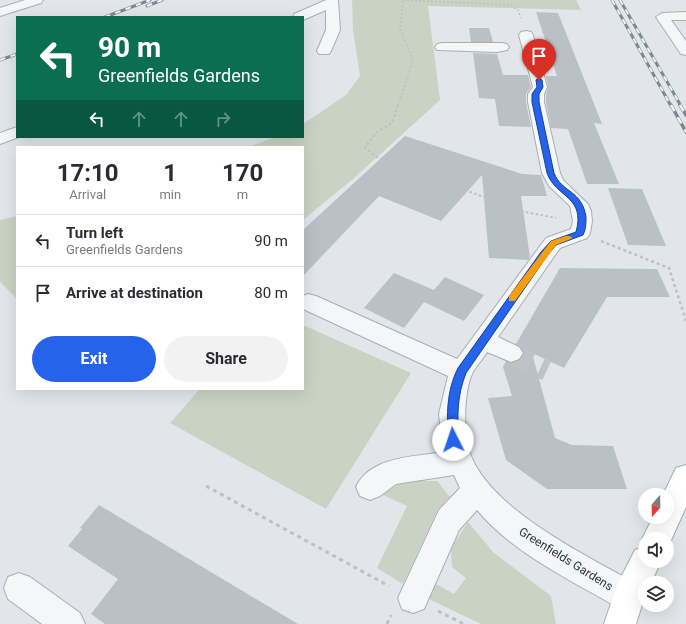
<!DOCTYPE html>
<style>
:root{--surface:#fff;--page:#f2f2f3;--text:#2b2b33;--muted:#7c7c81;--line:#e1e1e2;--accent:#2563eb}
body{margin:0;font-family:Roboto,sans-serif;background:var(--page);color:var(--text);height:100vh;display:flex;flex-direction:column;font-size:15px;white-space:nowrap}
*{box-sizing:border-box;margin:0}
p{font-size:13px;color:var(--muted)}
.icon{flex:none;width:22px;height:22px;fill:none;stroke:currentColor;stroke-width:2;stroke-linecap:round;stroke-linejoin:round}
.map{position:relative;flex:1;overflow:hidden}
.drawer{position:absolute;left:16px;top:146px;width:288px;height:244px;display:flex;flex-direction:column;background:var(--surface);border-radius:0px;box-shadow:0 4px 16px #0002}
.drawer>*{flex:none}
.hud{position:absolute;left:16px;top:16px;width:288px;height:122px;border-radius:0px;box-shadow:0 4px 16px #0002;background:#0b6e4f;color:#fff;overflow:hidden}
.needle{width:26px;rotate:200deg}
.tools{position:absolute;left:638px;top:488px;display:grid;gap:8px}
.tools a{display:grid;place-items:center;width:36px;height:36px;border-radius:50%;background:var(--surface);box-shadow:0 4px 16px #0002;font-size:20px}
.pin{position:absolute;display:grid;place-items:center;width:34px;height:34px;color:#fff;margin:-41px -17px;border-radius:50% 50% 50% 0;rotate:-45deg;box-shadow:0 0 4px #0007}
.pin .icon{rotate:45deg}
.me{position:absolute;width:44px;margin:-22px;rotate:356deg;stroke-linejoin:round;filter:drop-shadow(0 0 3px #0008)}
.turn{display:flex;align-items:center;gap:14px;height:84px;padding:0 16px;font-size:18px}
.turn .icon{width:52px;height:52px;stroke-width:2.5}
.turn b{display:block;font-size:28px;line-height:34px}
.lanes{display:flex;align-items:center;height:38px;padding:0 16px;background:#0003;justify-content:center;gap:20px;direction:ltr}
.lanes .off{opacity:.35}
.eta{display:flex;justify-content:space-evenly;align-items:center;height:68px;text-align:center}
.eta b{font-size:24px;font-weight:700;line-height:28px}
.primary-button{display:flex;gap:8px;margin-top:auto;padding:8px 16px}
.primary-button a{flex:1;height:46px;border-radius:24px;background:var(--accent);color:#fff;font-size:16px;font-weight:700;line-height:46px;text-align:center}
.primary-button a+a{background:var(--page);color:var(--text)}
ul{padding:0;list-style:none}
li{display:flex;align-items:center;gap:12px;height:52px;padding:0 16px;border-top:1px solid var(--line)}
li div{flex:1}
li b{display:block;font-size:15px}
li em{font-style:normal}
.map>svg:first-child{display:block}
</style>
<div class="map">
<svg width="686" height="624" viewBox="0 0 686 624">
<rect width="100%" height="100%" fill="#e2e6ea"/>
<!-- green -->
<g fill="#cad3c3">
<path d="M352 0H576L581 10 428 6 440 100 353 179 303 220V147H249L275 137H303V124L346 95 360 76 353 30Z"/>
<path d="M17 216V241L15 242 17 246V299L0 282V220Z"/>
<path d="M303 325 411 373 326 509 170 423 200 389H303Z"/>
<path d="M406 481H437L450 497 438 509 403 584 377 568 407 506 383 495 392 488Z"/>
<path d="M468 522 494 553 551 596 556 624H481L427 598 428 589 436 584 454 594 466 578 452 567 451 548Z"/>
</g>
<!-- building -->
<g fill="#b9c1c6">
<path d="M536 12 558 13 602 124 594 123 619 184H587L568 129 551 128 546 102V94L548 87 546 76H557Z"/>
<path d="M469 28H489L493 42H471Z"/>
<path d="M473 53 497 54 503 75H528L531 87 526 94V102L531 127 499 126 495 99 479 98Z"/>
<path d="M405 136 522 174 541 175 547 196H521L530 257 528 260 489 258 482 175 441 221 379 196 303 276V230Z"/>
<path d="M608 188 642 189 666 246 628 245Z"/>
<path d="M560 268 657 269 670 297H607L564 368 532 353 555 438 572 445 613 446 627 489H547L506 460 488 398 512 396 503 367 506 361 512 363 520 360 524 354 520 346 516 344Z"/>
<path d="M394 273 434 290 445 277 484 295 464 321 424 302 404 328 364 308Z"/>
<path d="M99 505 298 624H105L91 614 118 579 68 546 82 529 80 528Z"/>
</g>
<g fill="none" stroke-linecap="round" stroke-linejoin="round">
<!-- minor-tunnel -->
<path stroke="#bdc3c8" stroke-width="22" stroke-dasharray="22 11" stroke-linecap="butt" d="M511 353 547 370"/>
<defs>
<g id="minor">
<path d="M25 0H43L41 3 0 16V8Z"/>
<path d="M326 0H338L340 30 331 51 329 54H319L317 51 326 30V10L303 20V17H293L294 14Z"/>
<path d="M686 12V20H671L686 41V55L681 54 656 17 662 13Z"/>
<path d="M526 31 531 32 533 35 547 87 544 94V102L560 173 563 180 588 204 591 211 592 221 590 233 587 238 560 248 498 337 519 347 523 353 519 359 511 362 487 352C483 359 477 365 473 372 466 384 464 415 466 429 467 435 467 443 469 450 486 508 589 557 639 585L643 596 639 607 628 611 617 607C569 579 513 553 477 510L459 530 424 609 413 613 402 609 398 598 439 510 460 488 454 475 396 484 380 496 370 500 360 496 356 487C370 456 415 457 443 452L439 414 448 376 303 309V296L308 294 316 296 457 359 546 238 571 229 573 221 570 206 549 186 542 173 528 102V94L533 87 519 35 521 32Z"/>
<path d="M442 43H502L507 44 509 47 507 50 497 52 437 50 435 47 437 44Z"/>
<path d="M17 127V137H19L0 144V133Z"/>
<path d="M19 573 30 577 80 613 85 624H42L8 599 4 588 8 577Z"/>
</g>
<g id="major">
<path d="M686 465V507L667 549V539H645V545L642 539 653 517H667V495H663L676 468Z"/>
<path d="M645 547V561H661L651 583H645V595L636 624H604L617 585 635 550Z"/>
</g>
</defs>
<!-- minor casing -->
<use href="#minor" stroke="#a7aeb4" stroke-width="2"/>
<!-- major casing -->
<use href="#major" stroke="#a2adb5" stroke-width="2"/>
<!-- path-far3 -->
<g stroke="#bcc1c5" stroke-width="1.5" stroke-dasharray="2 2" stroke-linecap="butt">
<path d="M403 0 510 5 518 10 521 18"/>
<path d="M398 106 413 60 400 29 403 0"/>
</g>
<!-- path-far2 -->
<path stroke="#bcc1c5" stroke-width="2" stroke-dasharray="2.5 2.5" stroke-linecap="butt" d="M398 105 392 123 377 132 365 147 377 157 521 211 556 218"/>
<!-- path-far1 -->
<path stroke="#bcc1c5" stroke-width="2.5" stroke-dasharray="3 3" stroke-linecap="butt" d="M601 241 669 268 686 321"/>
<!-- path -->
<g stroke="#bcc1c5" stroke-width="3" stroke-dasharray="4 4" stroke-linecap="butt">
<path d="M206 486 389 586"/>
<path d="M438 611 464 624"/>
<path d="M387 624 391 615"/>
</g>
<!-- minor -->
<use href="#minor" fill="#f4f6f8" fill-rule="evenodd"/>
<!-- major -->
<use href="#major" fill="#fff" fill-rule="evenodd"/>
<defs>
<g id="rail-far1">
<path d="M612 0 671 106"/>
<path d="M620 0 681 106"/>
<path d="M147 6 162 0"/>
<path d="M105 17 150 0"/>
<path d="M0 60 17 54"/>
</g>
<g id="rail">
<path d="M671 105 686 132"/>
<path d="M680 105 686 115"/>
</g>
</defs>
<!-- rail-far1 casing -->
<use href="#rail-far1" stroke="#7c8992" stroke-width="3"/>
<!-- rail casing -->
<use href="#rail" stroke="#7c8992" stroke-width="3.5"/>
<!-- rail-far1 -->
<use href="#rail-far1" stroke="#f1f5f7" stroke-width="2" stroke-dasharray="5.5" stroke-linecap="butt"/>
<!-- rail -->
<use href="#rail" stroke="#f1f5f7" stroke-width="2.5" stroke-dasharray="7" stroke-linecap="butt"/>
</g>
<!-- route -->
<path fill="#2563eb" stroke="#184099" d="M539 78 542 80 543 87 539 94V102L554 173C562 193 582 190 586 217 586 224 586 229 583 235L556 245 547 256 466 373C457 396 457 416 459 440L457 444H450L448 440C447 415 446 392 458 368L541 252 551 241 576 232C586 196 556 198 547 173L532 102V94L537 87 536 80Z"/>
<!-- slow -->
<path fill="#f59e0b" d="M566 236H569L573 238 556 245 515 301H509V296L551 241Z"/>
<g text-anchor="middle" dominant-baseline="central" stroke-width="4" stroke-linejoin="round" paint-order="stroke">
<!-- near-street labels -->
<g font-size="12" fill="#2b3741" stroke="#f1f5f7">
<text transform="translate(566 559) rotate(32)">Greenfields Gardens</text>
</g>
</g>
</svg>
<div class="tools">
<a><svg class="needle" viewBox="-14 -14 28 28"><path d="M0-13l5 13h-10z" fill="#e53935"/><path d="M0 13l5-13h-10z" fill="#7c7c81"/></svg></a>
<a><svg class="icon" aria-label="sound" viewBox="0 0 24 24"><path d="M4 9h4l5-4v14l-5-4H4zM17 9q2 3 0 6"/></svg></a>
<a><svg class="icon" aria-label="layers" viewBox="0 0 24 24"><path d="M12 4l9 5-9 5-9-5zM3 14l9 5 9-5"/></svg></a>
</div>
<div class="pin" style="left:539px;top:80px;background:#d93025"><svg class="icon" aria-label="arrive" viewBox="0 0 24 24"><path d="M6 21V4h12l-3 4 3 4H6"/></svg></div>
<svg class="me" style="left:453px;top:440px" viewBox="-20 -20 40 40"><circle r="19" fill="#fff"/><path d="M0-13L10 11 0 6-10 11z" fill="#2563eb"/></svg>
<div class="hud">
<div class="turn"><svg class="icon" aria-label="left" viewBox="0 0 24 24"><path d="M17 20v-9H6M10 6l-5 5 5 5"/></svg><div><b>90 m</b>Greenfields Gardens</div></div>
<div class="lanes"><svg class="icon" aria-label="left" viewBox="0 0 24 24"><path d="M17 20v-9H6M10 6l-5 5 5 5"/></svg><svg class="icon off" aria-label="ahead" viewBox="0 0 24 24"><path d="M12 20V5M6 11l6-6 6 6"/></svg><svg class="icon off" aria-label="ahead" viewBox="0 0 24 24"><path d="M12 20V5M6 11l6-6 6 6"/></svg><svg class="icon off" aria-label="right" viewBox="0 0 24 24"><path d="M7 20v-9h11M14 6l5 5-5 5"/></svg></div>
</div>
<section class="drawer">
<div class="eta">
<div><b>17:10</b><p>Arrival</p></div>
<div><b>1</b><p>min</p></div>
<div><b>170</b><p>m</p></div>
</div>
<ul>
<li><svg class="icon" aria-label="left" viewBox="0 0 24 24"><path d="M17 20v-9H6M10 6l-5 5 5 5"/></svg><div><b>Turn left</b><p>Greenfields Gardens</p></div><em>90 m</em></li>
<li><svg class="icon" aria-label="arrive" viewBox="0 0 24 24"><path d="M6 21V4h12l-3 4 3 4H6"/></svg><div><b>Arrive at destination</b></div><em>80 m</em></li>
</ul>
<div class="primary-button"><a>Exit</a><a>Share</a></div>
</section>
</div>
